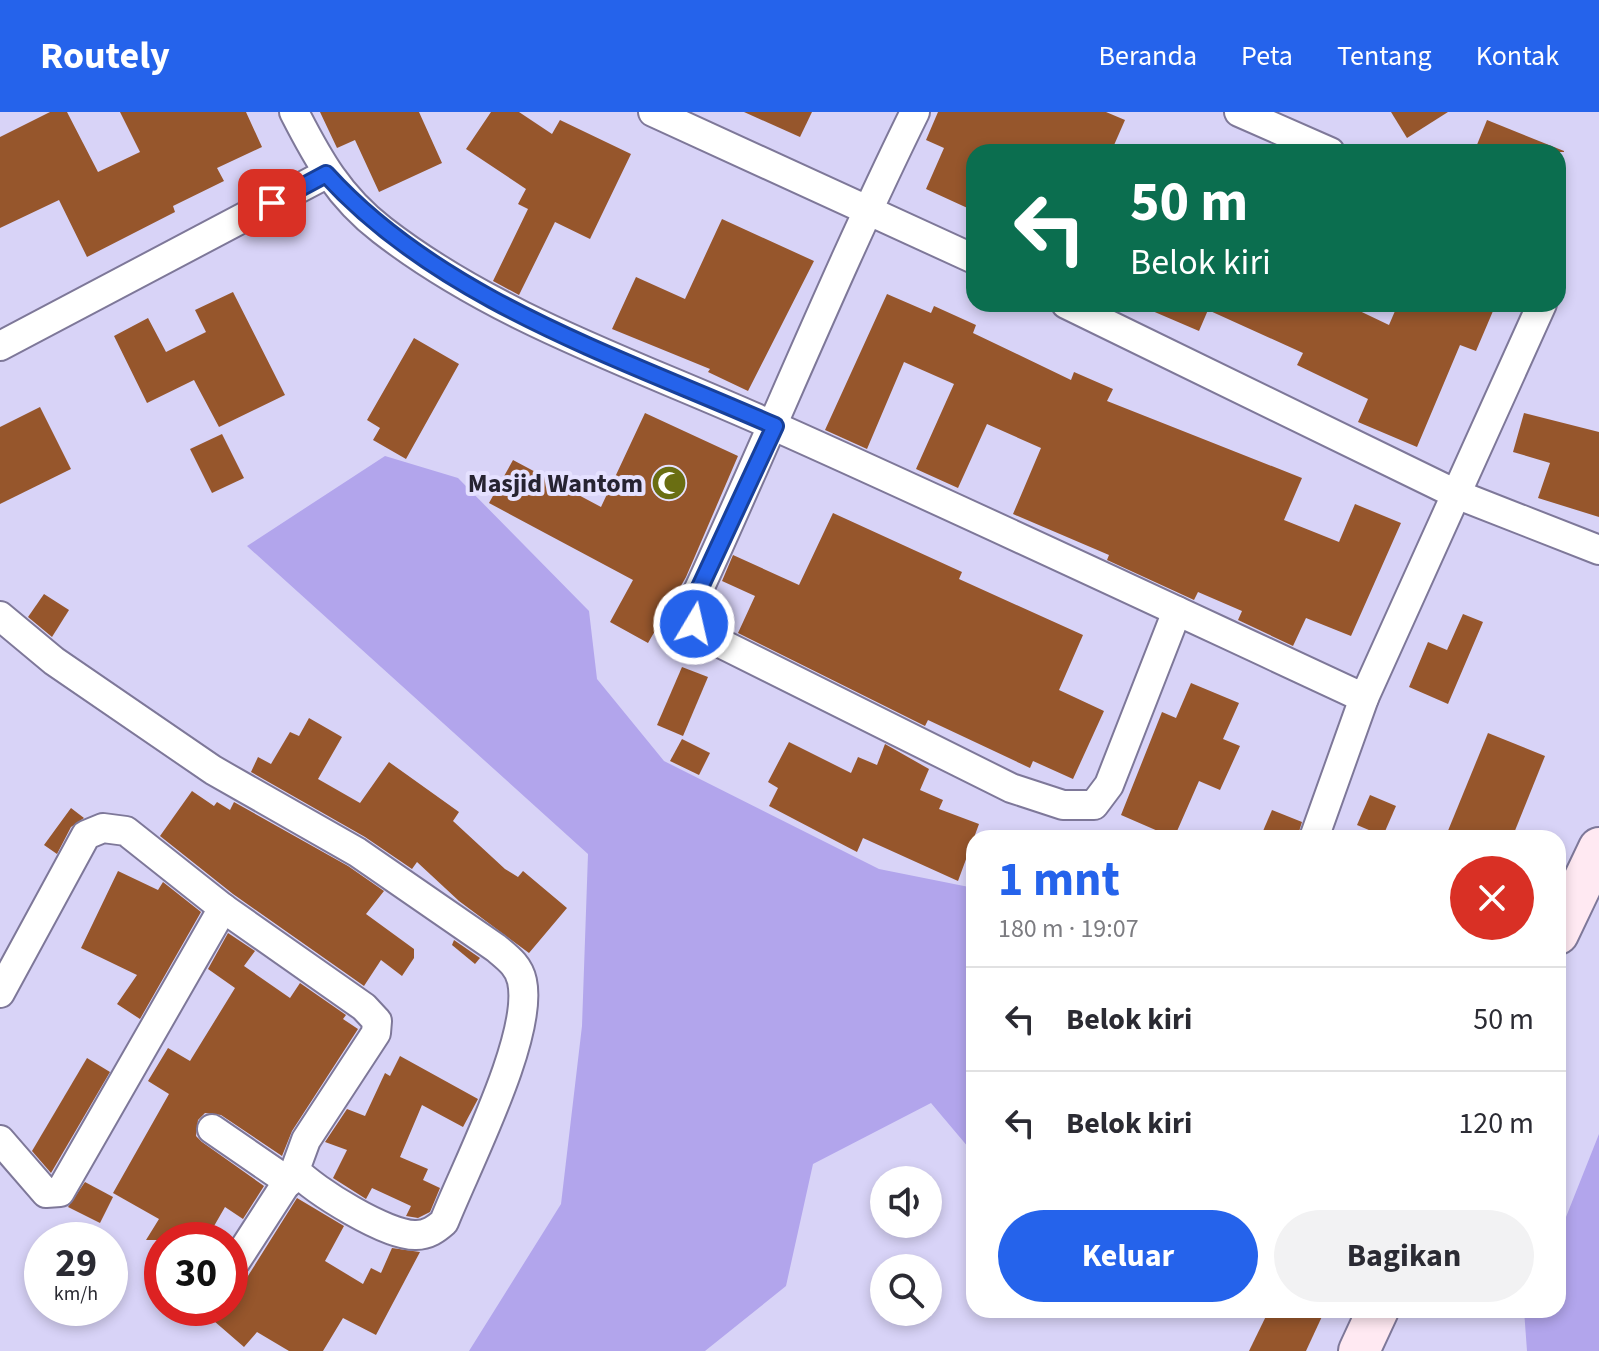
<!DOCTYPE html>
<html lang="id">
<meta charset="utf-8">
<style>
:root{--surface:#fff;--page:#f2f2f3;--text:#2b2b33;--muted:#7c7c81;--line:#e1e1e2;--accent:#2563eb}
body{margin:0;font-family:"Source Sans 3",sans-serif;background:var(--page);color:var(--text);height:100vh;display:flex;flex-direction:column;font-size:30px;white-space:nowrap}
*{box-sizing:border-box;margin:0}
p{font-size:26px;color:var(--muted)}
.icon{flex:none;width:44px;height:44px;fill:none;stroke:currentColor;stroke-width:2;stroke-linecap:round;stroke-linejoin:round}
.map{position:relative;flex:1;overflow:hidden}
.details{position:absolute;left:966px;top:718px;width:600px;height:488px;display:flex;flex-direction:column;background:var(--surface);border-radius:24px;box-shadow:0 4px 12px #0003}
.details>*{flex:none}
.top-card{position:absolute;left:966px;top:32px;width:600px;height:168px;border-radius:24px;box-shadow:0 4px 12px #0003;background:#0b6e4f;color:#fff;overflow:hidden}
.buttons{position:absolute;left:870px;top:1054px;display:grid;gap:16px}
.buttons a{display:grid;place-items:center;width:72px;height:72px;border-radius:50%;background:var(--surface);box-shadow:0 4px 12px #0003;font-size:40px}
.speed{position:absolute;left:24px;top:1110px;display:flex;gap:16px;font-size:40px;font-weight:700;text-align:center}
.speed>*{display:grid;place-content:center;width:104px;height:104px;border-radius:50%;background:var(--surface);box-shadow:0 4px 12px #0003;line-height:1}
.speed small{font-size:20px;font-weight:400}
.speed .limit{border:12px solid #d22;background:#fff;color:#111}
.pin{position:absolute;display:grid;place-items:center;width:68px;height:68px;color:#fff;margin:-34px;border-radius:16px;box-shadow:0 4px 12px #0006}
.me{position:absolute;width:88px;margin:-44px;rotate:9deg;stroke-linejoin:round;filter:drop-shadow(0 0 6px #0008)}
.turn{display:flex;align-items:center;gap:28px;height:168px;padding:0 32px;font-size:36px}
.turn .icon{width:104px;height:104px;stroke-width:2.5}
.turn b{display:block;font-size:56px;line-height:68px}
.round{display:grid;place-items:center;flex:none;width:84px;height:84px;border-radius:42px;background:var(--page)}
.summary{display:flex;align-items:center;justify-content:space-between;height:136px;padding:0 32px}
h1{font-size:48px;font-weight:700;line-height:60px;color:var(--accent)}
.primary-button{display:flex;gap:16px;margin-top:auto;padding:16px 32px}
.primary-button a{flex:1;height:92px;border-radius:48px;background:var(--accent);color:#fff;font-size:32px;font-weight:700;line-height:92px;text-align:center}
.primary-button a+a{background:var(--page);color:var(--text)}
ul{padding:0;list-style:none}
li{display:flex;align-items:center;gap:24px;height:104px;padding:0 32px;border-top:2px solid var(--line)}
li div{flex:1}
li b{display:block;font-size:30px}
li em{font-style:normal}
header{display:flex;align-items:center;gap:48px;box-sizing:border-box;height:112px;padding:0 40px;background:var(--accent);color:#fff}
header strong{font-size:38px}
nav{display:flex;gap:44px;margin-inline-start:auto;font-size:28px}
.map>svg:first-child{display:block}
</style>
<header>
<strong>Routely</strong>
<nav><a>Beranda</a><a>Peta</a><a>Tentang</a><a>Kontak</a></nav>
</header>
<div class="map">
<svg width="1599" height="1239" viewBox="0 0 1599 1239">
<rect width="100%" height="100%" fill="#d8d3f7"/>
<!-- water -->
<g fill="#b2a5ec">
<path d="M385 344 458 366 589 499 597 567 664 649 879 757 974 776V1042L931 991 813 1052 786 1174 705 1239H469L561 1092 582 914 588 742 247 434Z"/>
<path d="M1599 1022V1239H1527L1524 1198H1558V1112L1566 1105Z"/>
</g>
<!-- building -->
<g fill="#96562c">
<path d="M50 0H67L98 60 140 40 120 0H246L262 35 217 56 224 69 173 94 175 100 87 145 59 88 0 116V25Z"/>
<path d="M320 0H419L442 51 379 80 355 28 337 36Z"/>
<path d="M491 0H519L552 22 560 8 631 42 590 127 555 110 519 183 493 169 528 97 518 92 526 77 466 37Z"/>
<path d="M744 0H812L800 25Z"/>
<path d="M938 0H1106L1125 8 1111 40H974V99L926 77 944 36 926 28Z"/>
<path d="M1391 0H1448L1407 26Z"/>
<path d="M1487 8 1564 39V40H1474Z"/>
<path d="M722 107 814 149 748 279 708 260 710 257 612 217 636 165 685 187Z"/>
<path d="M233 180 285 283 219 315 194 268 147 291 114 224 148 206 166 240 206 220 195 198Z"/>
<path d="M887 182 931 201 934 194 976 213 973 221 1071 268 1074 260 1113 277 1107 289 1302 366 1284 408 1339 430 1355 392 1401 411 1351 524 1306 506 1293 534 1238 508 1242 499 1198 480 1194 488 1107 448 1109 443 1013 402 1041 336 987 312 958 376 916 357 954 272 904 250 867 337 825 318Z"/>
<path d="M1136 192H1345L1389 213 1398 192H1496L1476 239 1460 233 1417 335 1358 310 1368 287 1297 253 1303 241 1208 198 1199 219Z"/>
<path d="M414 226 459 252 406 347 373 328 380 316 367 308Z"/>
<path d="M40 295 71 357 0 392V315Z"/>
<path d="M645 301 738 344 686 465 648 531 610 510 633 468 489 391 513 348 601 395Z"/>
<path d="M1524 301 1599 320V405L1538 386 1550 351 1513 340Z"/>
<path d="M222 322 244 366 212 381 190 337Z"/>
<path d="M833 401 962 460 959 467 1083 523 1059 578 1104 599 1073 667 1033 649 1030 656 928 608 925 614 738 521 755 484 722 469 733 443 799 473Z"/>
<path d="M44 482 69 498 52 525 28 505Z"/>
<path d="M1463 502 1483 510 1448 592 1409 575 1428 530 1447 538Z"/>
<path d="M682 555 708 565 683 624 657 613Z"/>
<path d="M1191 571 1239 591 1223 627 1240 634 1220 678 1199 669 1174 726 1121 703 1162 600 1176 606Z"/>
<path d="M309 606 342 625 318 667 360 691 389 650 459 700 453 709 505 757 518 765 523 759 567 796 529 841 459 789 417 750 412 757 365 725 251 660 258 645 271 652 290 620 299 624Z"/>
<path d="M1488 621 1545 644 1512 726H1445Z"/>
<path d="M682 627 710 641 699 663 670 649Z"/>
<path d="M789 630 851 661 858 645 877 653 885 632 929 657 920 678 943 688 939 697 979 712 958 769 863 726 857 740 769 694 778 676 768 670Z"/>
<path d="M192 679 214 694 217 690 230 698 234 690 348 754 384 779 366 802 414 837V846L402 864 381 848 364 874 233 782 160 724Z"/>
<path d="M1370 683 1396 694 1383 724 1357 713Z"/>
<path d="M71 696 84 706 71 715 57 742 44 733Z"/>
<path d="M1272 698 1302 710 1297 726H1260Z"/>
<path d="M118 759 158 778 163 770 201 800 140 907 117 892 137 863 81 836Z"/>
<path d="M228 821 255 839 244 854 290 886 300 871 346 903 343 907 358 917 292 1019 282 1044 221 1003 205 1001 198 1008 196 1024 202 1030 264 1074 243 1107 225 1095 206 1128H146L159 1107 113 1081 169 982 148 969 168 936 190 949 235 876 208 857Z"/>
<path d="M454 828 480 846 475 852 452 833Z"/>
<path d="M400 944 478 987 463 1015 422 993 400 1045 428 1057 423 1068 440 1076 430 1100 418 1106 406 1104 411 1094 372 1076 366 1087 333 1066 347 1038 325 1030 347 997 365 1004 385 961 390 964Z"/>
<path d="M87 946 110 960 51 1061 32 1039Z"/>
<path d="M85 1070 113 1085 100 1111 68 1095Z"/>
<path d="M297 1086 344 1114 325 1149 363 1172 371 1156 381 1161 392 1136 420 1140 376 1223 343 1206 323 1239H289L257 1220 244 1235 199 1196H230V1166L241 1175Z"/>
<path d="M1269 1198H1325L1306 1239H1249Z"/>
</g>
<g fill="none" stroke-linecap="round" stroke-linejoin="round">
<defs>
<g id="street">
<path d="M294 0C318 47 339 85 382 118 498 208 644 255 776 315 973 403 1168 495 1364 586L1542 192"/>
<path d="M653 0 974 147"/>
<path d="M915 0C836 160 769 326 694 488V512L710 526 1011 676 1063 693H1094L1109 673 1177 499"/>
<path d="M1239 0 1330 40"/>
<path d="M1066 192 1456 382 1599 438"/>
<path d="M0 234 326 62"/>
<path d="M0 504 54 549 213 658 357 740 496 836C508 846 519 854 522 869 534 924 466 1054 444 1110 436 1117 428 1123 416 1123 387 1124 315 1079 295 1058L306 1028 376 921 377 909 364 895 223 796 126 719 103 716 86 723 0 881"/>
<path d="M1314 726 1364 586"/>
<path d="M212 1017 289 1070"/>
<path d="M0 1028 46 1081 60 1080 223 796"/>
<path d="M236 1149 295 1058"/>
</g>
<g id="secondary">
<path d="M1558 822 1599 736"/>
<path d="M1359 1239 1378 1198"/>
</g>
</defs>
<!-- street casing -->
<use href="#street" stroke="#7e7899" stroke-width="32"/>
<!-- secondary casing -->
<use href="#secondary" stroke="#7e7899" stroke-width="44"/>
<!-- street -->
<use href="#street" stroke="#fff" stroke-width="28"/>
<!-- secondary -->
<use href="#secondary" stroke="#ffe9f2" stroke-width="40"/>
</g>
<g fill="none" stroke-linecap="round" stroke-linejoin="round">
<defs>
<path id="route" d="M272 91 326 62C441 189 622 246 775 314L694 488V512"/>
</defs>
<!-- route casing -->
<use href="#route" stroke="#184099" stroke-width="20"/>
<!-- route -->
<use href="#route" stroke="#2563eb" stroke-width="14"/>
</g>
<!-- icons -->
<defs>
<symbol id="mosque-disc" viewBox="-11 -11 22 22"><circle r="9.5" fill="#6a6e12" stroke="#e5e1ff"/><path d="M3.5-4.9A6 6 0 1 0 3.5 4.9A5 5 0 1 1 3.5-4.9Z" fill="#fff"/></symbol>
</defs>
<g fill-rule="evenodd">
<use href="#mosque-disc" x="649" y="351" width="40" height="40"/>
</g>
<g text-anchor="middle" dominant-baseline="central" stroke-width="8" stroke-linejoin="round" paint-order="stroke">
<!-- poi labels -->
<g font-size="26" font-weight="bold" fill="#262331" stroke="#e5e1ff" text-anchor="end">
<text x="643" y="371">Masjid Wantom</text>
</g>
</g>
</svg>
<div class="buttons">
<a><svg class="icon" aria-label="sound" viewBox="0 0 24 24"><path d="M4 9h4l5-4v14l-5-4H4zM17 9q2 3 0 6"/></svg></a>
<a><svg class="icon" aria-label="search" viewBox="0 0 24 24"><circle cx="10" cy="10" r="6"/><path d="M15 15l6 6"/></svg></a>
</div>
<div class="speed"><div>29<small>km/h</small></div><div class="limit">30</div></div>
<div class="pin" style="left:272px;top:91px;background:#d93025"><svg class="icon" aria-label="arrive" viewBox="0 0 24 24"><path d="M6 21V4h12l-3 4 3 4H6"/></svg></div>
<svg class="me" style="left:694px;top:512px" viewBox="-20 -20 40 40"><circle r="17" fill="#2563eb" stroke="#fff" stroke-width="3"/><path d="M0-11L8 9 0 5-8 9z" fill="#fff"/></svg>
<div class="top-card">
<div class="turn"><svg class="icon" aria-label="left" viewBox="0 0 24 24"><path d="M17 20v-9H6M10 6l-5 5 5 5"/></svg><div><b>50 m</b>Belok kiri</div></div>
</div>
<section class="details">
<div class="summary"><div><h1>1 mnt</h1><p>180 m · 19:07</p></div><a class="round" style="background:#d93025;color:#fff"><svg class="icon" aria-label="close" viewBox="0 0 24 24"><path d="M6 6l12 12M18 6L6 18"/></svg></a></div>
<ul>
<li><svg class="icon" aria-label="left" viewBox="0 0 24 24"><path d="M17 20v-9H6M10 6l-5 5 5 5"/></svg><div><b>Belok kiri</b></div><em>50 m</em></li>
<li><svg class="icon" aria-label="left" viewBox="0 0 24 24"><path d="M17 20v-9H6M10 6l-5 5 5 5"/></svg><div><b>Belok kiri</b></div><em>120 m</em></li>
</ul>
<div class="primary-button"><a>Keluar</a><a>Bagikan</a></div>
</section>
</div>
